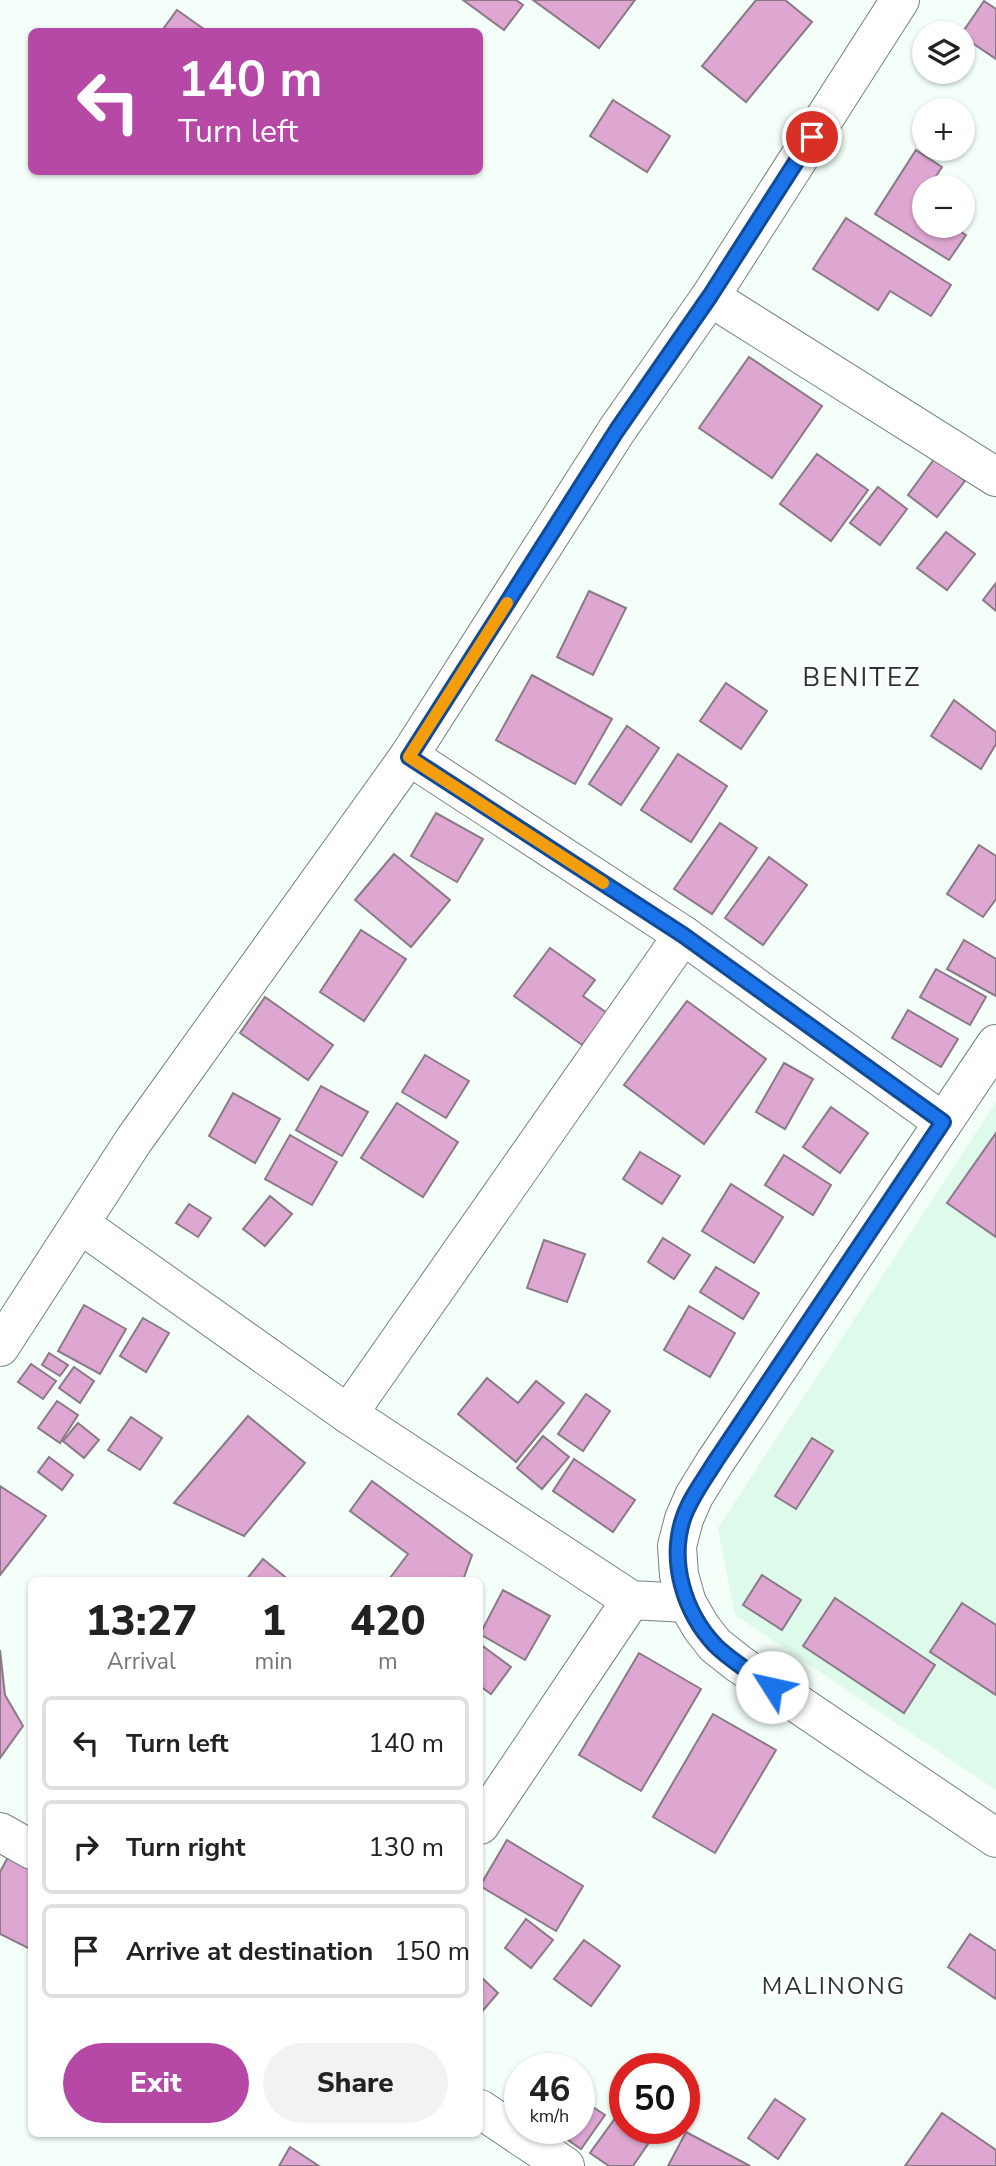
<!DOCTYPE html>
<meta charset="utf-8">
<style>
:root{--surface:#fff;--page:#f2f2f2;--text:#222;--muted:#767676;--line:#e0e0e0;--accent:#b648a6}
body{margin:0;font-family:"Nunito Sans",sans-serif;background:var(--page);color:var(--text);height:100vh;display:flex;flex-direction:column;font-size:26px;white-space:nowrap}
*{box-sizing:border-box;margin:0}
p{font-size:23px;color:var(--muted)}
.icon{flex:none;width:38px;height:38px;fill:none;stroke:currentColor;stroke-width:2;stroke-linecap:round;stroke-linejoin:round}
.map{position:relative;flex:1;overflow:hidden}
.sheet{position:absolute;left:28px;top:1577px;width:455px;height:560px;display:flex;flex-direction:column;background:var(--surface);border-radius:10px;box-shadow:0 2px 5px #0004}
.sheet>*{flex:none}
.hud{position:absolute;left:28px;top:28px;width:455px;height:147px;border-radius:10px;box-shadow:0 2px 5px #0004;background:#b648a6;color:#fff;overflow:hidden}
.fabs{position:absolute;left:912px;top:21px;display:grid;gap:14px}
.fabs a{display:grid;place-items:center;width:63px;height:63px;border-radius:50%;background:var(--surface);box-shadow:0 2px 5px #0004;font-size:35px}
.speed{position:absolute;left:504px;top:2053px;display:flex;gap:14px;font-size:35px;font-weight:700;text-align:center}
.speed>*{display:grid;place-content:center;width:91px;height:91px;border-radius:50%;background:var(--surface);box-shadow:0 2px 5px #0004;line-height:1}
.speed small{font-size:18px;font-weight:400}
.speed .limit{border:10px solid #d22;background:#fff;color:#111}
.pin{position:absolute;display:grid;place-items:center;width:60px;height:60px;color:#fff;margin:-30px;border:4px solid #fff;border-radius:50%;box-shadow:0 2px 7px #0007}
.me{position:absolute;width:77px;margin:-38px;rotate:305deg;stroke-linejoin:round;filter:drop-shadow(0 0 5px #0008)}
.turn{display:flex;align-items:center;gap:24px;height:147px;padding:0 35px;font-size:32px}
.turn .icon{width:91px;height:91px;stroke-width:2.5}
.turn b{display:block;font-size:49px;line-height:60px}
.eta{display:flex;justify-content:space-evenly;align-items:center;height:119px;text-align:center}
.eta b{font-size:42px;font-weight:800;line-height:49px}
.button{display:flex;gap:14px;margin-top:auto;padding:14px 35px}
.button a{flex:1;height:80px;border-radius:42px;background:var(--accent);color:#fff;font-size:28px;font-weight:800;line-height:80px;text-align:center}
.button a+a{background:var(--page);color:var(--text)}
ul{padding:0;list-style:none}
li{display:flex;align-items:center;gap:21px;height:94px;margin:0 14px 10px;padding:0 21px;border:4px solid var(--line);border-radius:10px}
li div{flex:1}
li b{display:block;font-size:26px}
li em{font-style:normal}
.map>svg:first-child{display:block}
</style>
<div class="map">
<svg width="996" height="2166" viewBox="0 0 996 2166">
<rect width="100%" height="100%" fill="#f3fff8"/>
<!-- built -->
<path fill="#defaea" d="M996 1102V1790L735 1615 718 1528Z"/>
<!-- building -->
<g fill="#dea7d2" stroke="#897a86" stroke-width="2">
<path d="M463 0H516L523 5 504 30Z"/>
<path d="M533 0H635L599 48Z"/>
<path d="M756 0H785L812 22 746 102 702 66Z"/>
<path d="M984 1 996 9V59L962 36V33Z"/>
<path d="M177 10 208 32H161Z"/>
<path d="M613 100 670 136 647 172 590 136Z"/>
<path d="M916 150 942 167 929 187H924V195L918 205 924 209V226H951L966 235 949 260 875 214Z"/>
<path d="M846 218 951 285 931 316 890 291 878 310 813 269Z"/>
<path d="M749 357 822 406 772 478 699 428Z"/>
<path d="M817 454 868 490 831 541 780 504Z"/>
<path d="M935 458 965 481 937 517 908 495Z"/>
<path d="M878 487 907 509 880 545 850 523Z"/>
<path d="M946 532 975 554 947 590 917 568Z"/>
<path d="M996 583V611L983 600Z"/>
<path d="M589 591 626 608 593 675 557 657Z"/>
<path d="M532 675 612 719 575 784 496 740Z"/>
<path d="M726 683 767 711 741 749 700 721Z"/>
<path d="M954 700 996 732V744L981 769 931 736Z"/>
<path d="M627 726 659 748 621 805 589 784Z"/>
<path d="M678 754 727 786 691 842 641 810Z"/>
<path d="M436 813 483 839 457 882 411 856Z"/>
<path d="M720 823 757 848 712 914 674 889Z"/>
<path d="M979 845 996 856V899L983 917 947 894Z"/>
<path d="M394 854 450 900 411 947 355 900Z"/>
<path d="M769 857 807 885 763 945 725 918Z"/>
<path d="M361 930 406 959 364 1021 320 992Z"/>
<path d="M964 940 996 959V996L947 969Z"/>
<path d="M550 948 595 980 583 996 607 1013 582 1045 514 996Z"/>
<path d="M936 969 986 997 970 1025 920 997Z"/>
<path d="M265 997 333 1045 308 1080 240 1033Z"/>
<path d="M687 1001 766 1059 704 1144 624 1085Z"/>
<path d="M908 1010 958 1039 941 1067 892 1038Z"/>
<path d="M425 1055 469 1081 446 1118 402 1092Z"/>
<path d="M784 1063 813 1079 785 1129 756 1112Z"/>
<path d="M321 1086 368 1112 342 1156 296 1130Z"/>
<path d="M233 1093 280 1119 255 1163 209 1136Z"/>
<path d="M397 1103 458 1142 423 1197 361 1158Z"/>
<path d="M831 1107 868 1133 840 1173 803 1147Z"/>
<path d="M996 1133V1237L947 1203Z"/>
<path d="M290 1135 337 1162 312 1205 265 1179Z"/>
<path d="M640 1152 680 1176 662 1204 623 1179Z"/>
<path d="M784 1155 831 1185 813 1215 765 1185Z"/>
<path d="M731 1184 783 1217 754 1263 702 1231Z"/>
<path d="M270 1196 292 1214 265 1246 243 1229Z"/>
<path d="M189 1204 211 1218 198 1237 176 1223Z"/>
<path d="M663 1238 690 1255 674 1279 648 1262Z"/>
<path d="M544 1240 585 1254 567 1302 527 1288Z"/>
<path d="M716 1267 759 1293 743 1319 700 1292Z"/>
<path d="M84 1305 126 1329 100 1374 58 1351Z"/>
<path d="M689 1306 735 1333 710 1377 664 1350Z"/>
<path d="M143 1318 169 1333 146 1372 120 1356Z"/>
<path d="M49 1353 68 1365 60 1376 42 1365Z"/>
<path d="M31 1364 56 1381 43 1399 18 1382Z"/>
<path d="M74 1367 94 1381 80 1403 59 1388Z"/>
<path d="M487 1378 518 1403 536 1381 564 1403 516 1462 458 1414Z"/>
<path d="M586 1394 610 1411 583 1451 558 1434Z"/>
<path d="M57 1401 78 1415 60 1443 38 1428Z"/>
<path d="M248 1416 305 1463 244 1536 174 1503Z"/>
<path d="M131 1417 162 1438 140 1470 108 1450Z"/>
<path d="M78 1423 99 1440 84 1458 63 1441Z"/>
<path d="M543 1436 569 1457 542 1489 517 1468Z"/>
<path d="M812 1438 833 1451 796 1509 775 1496Z"/>
<path d="M49 1457 73 1475 62 1490 38 1472Z"/>
<path d="M574 1459 635 1500 613 1532 553 1491Z"/>
<path d="M372 1481 472 1555 463 1580H393L390 1578 408 1554 350 1511Z"/>
<path d="M0 1486 46 1516 0 1575Z"/>
<path d="M263 1559 289 1580H246Z"/>
<path d="M762 1575 801 1600 782 1630 743 1605Z"/>
<path d="M503 1590 550 1616 525 1660 480 1634Z"/>
<path d="M835 1598 935 1665 904 1713 803 1646Z"/>
<path d="M962 1603 996 1625V1695L930 1652Z"/>
<path d="M480 1644 511 1667 491 1694 480 1686Z"/>
<path d="M0 1650 5 1695 23 1726 0 1758Z"/>
<path d="M639 1653 701 1689 641 1791 579 1755Z"/>
<path d="M713 1714 776 1750 715 1853 653 1817Z"/>
<path d="M507 1840 583 1886 556 1931 480 1886Z"/>
<path d="M8 1857 32 1869V1950L0 1934V1872Z"/>
<path d="M526 1919 553 1940 531 1968 505 1948Z"/>
<path d="M970 1934 996 1951V1999L948 1967Z"/>
<path d="M584 1940 620 1966 591 2006 554 1979Z"/>
<path d="M480 1976 498 1993 480 2014Z"/>
<path d="M659 2059 673 2068H653Z"/>
<path d="M684 2076 698 2086 685 2105H684Z"/>
<path d="M579 2098 605 2115 581 2149 551 2128H579Z"/>
<path d="M775 2099 805 2119 778 2159 748 2138Z"/>
<path d="M942 2113 996 2150V2166H905Z"/>
<path d="M616 2117 625 2124V2128H631L650 2141 633 2166H609L590 2153Z"/>
<path d="M686 2132 750 2166H668Z"/>
<path d="M290 2147 319 2166H279Z"/>
</g>
<g fill="none" stroke-linecap="round" stroke-linejoin="round">
<defs>
<g id="minor">
<path d="M710 297 996 477"/>
<path d="M409 756 683 935 943 1122"/>
<path d="M80 1224 348 1414 631 1600 687 1603"/>
<path d="M0 1347 134 1140 409 756 617 430 710 297 900 0"/>
<path d="M348 1414 683 935"/>
<path d="M480 1825 631 1600"/>
<path d="M0 1832 32 1850"/>
<path d="M480 2109 565 2166"/>
</g>
<path id="major" d="M996 1044 715 1462 694 1496 684 1519 677 1546 679 1575 687 1603 701 1627 715 1645 739 1664 996 1838"/>
</defs>
<!-- minor casing -->
<use href="#minor" stroke="#73857a" stroke-width="40"/>
<!-- major casing -->
<use href="#major" stroke="#73857a" stroke-width="40"/>
<!-- minor -->
<use href="#minor" stroke="#fff" stroke-width="38"/>
<!-- major -->
<use href="#major" stroke="#fff" stroke-width="38"/>
</g>
<g fill="none" stroke-linecap="round" stroke-linejoin="round">
<defs>
<path id="route" d="M772 1687C753 1674 731 1661 715 1645 684 1612 669 1562 683 1519 690 1498 704 1480 715 1462L943 1122 683 935 409 757 617 430 710 296 812 137"/>
</defs>
<!-- route casing -->
<use href="#route" stroke="#114b97" stroke-width="18"/>
<!-- route -->
<use href="#route" stroke="#1a73e8" stroke-width="12"/>
<!-- slow -->
<path stroke="#f59e0b" stroke-width="12" d="M507 603 409 757 603 883"/>
</g>
<g text-anchor="middle" dominant-baseline="central" stroke-width="6" stroke-linejoin="round" paint-order="stroke">
<!-- neighbourhood labels -->
<g font-size="24" letter-spacing="2" fill="#27372f" stroke="#fff">
<text x="834" y="1986">MALINONG</text>
</g>
<!-- quarter labels -->
<g font-size="26" letter-spacing="2" fill="#27372f" stroke="#fff">
<text x="862" y="677">BENITEZ</text>
</g>
</g>
</svg>
<div class="fabs">
<a><svg class="icon" aria-label="layers" viewBox="0 0 24 24"><path d="M12 4l9 5-9 5-9-5zM3 14l9 5 9-5"/></svg></a>
<a>+</a>
<a>−</a>
</div>
<div class="speed"><div>46<small>km/h</small></div><div class="limit">50</div></div>
<div class="pin" style="left:812px;top:137px;background:#d93025"><svg class="icon" aria-label="arrive" viewBox="0 0 24 24"><path d="M6 21V4h12l-3 4 3 4H6"/></svg></div>
<svg class="me" style="left:772px;top:1687px" viewBox="-20 -20 40 40"><circle r="19" fill="#fff"/><path d="M0-13L10 11 0 6-10 11z" fill="#1a73e8"/></svg>
<div class="hud">
<div class="turn"><svg class="icon" aria-label="left" viewBox="0 0 24 24"><path d="M17 20v-9H6M10 6l-5 5 5 5"/></svg><div><b>140 m</b>Turn left</div></div>
</div>
<section class="sheet">
<div class="eta">
<div><b>13:27</b><p>Arrival</p></div>
<div><b>1</b><p>min</p></div>
<div><b>420</b><p>m</p></div>
</div>
<ul>
<li><svg class="icon" aria-label="left" viewBox="0 0 24 24"><path d="M17 20v-9H6M10 6l-5 5 5 5"/></svg><div><b>Turn left</b></div><em>140 m</em></li>
<li><svg class="icon" aria-label="right" viewBox="0 0 24 24"><path d="M7 20v-9h11M14 6l5 5-5 5"/></svg><div><b>Turn right</b></div><em>130 m</em></li>
<li><svg class="icon" aria-label="arrive" viewBox="0 0 24 24"><path d="M6 21V4h12l-3 4 3 4H6"/></svg><div><b>Arrive at destination</b></div><em>150 m</em></li>
</ul>
<div class="button"><a>Exit</a><a>Share</a></div>
</section>
</div>
